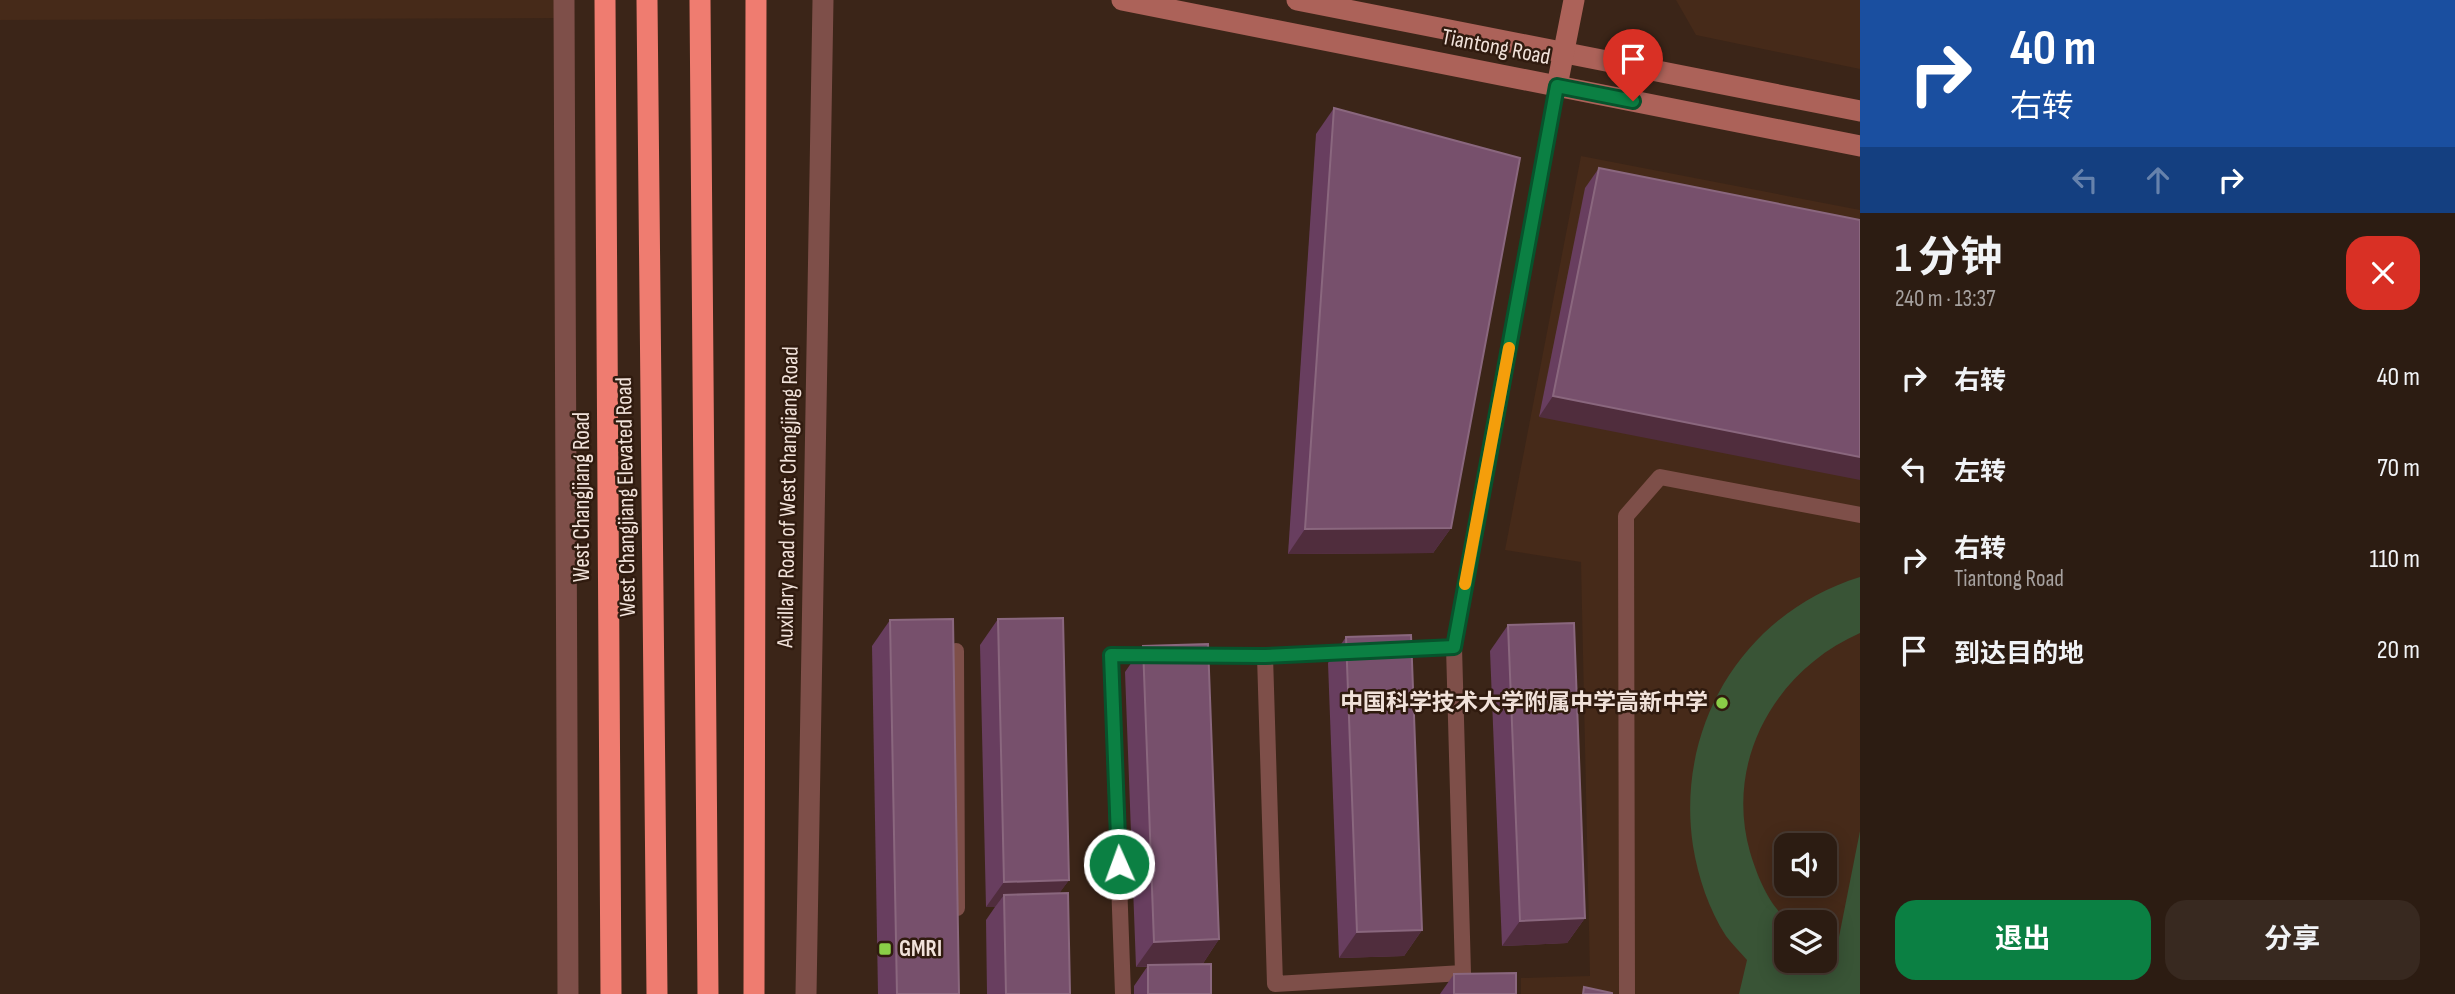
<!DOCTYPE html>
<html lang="zh">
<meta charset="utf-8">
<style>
:root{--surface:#2c1c12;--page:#382920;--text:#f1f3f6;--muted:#a6a19f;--line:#483a32;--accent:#0b8043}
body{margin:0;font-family:"Sofia Sans Condensed","Noto Sans SC",sans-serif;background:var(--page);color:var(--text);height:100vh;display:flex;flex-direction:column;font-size:26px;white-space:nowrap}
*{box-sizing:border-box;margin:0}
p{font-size:23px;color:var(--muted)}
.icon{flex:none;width:38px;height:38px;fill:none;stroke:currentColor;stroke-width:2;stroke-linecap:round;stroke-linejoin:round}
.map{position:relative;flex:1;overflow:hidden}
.panel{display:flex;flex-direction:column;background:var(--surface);width:595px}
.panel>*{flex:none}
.top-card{background:#1a4fa0;color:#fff;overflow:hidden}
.buttons{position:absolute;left:1774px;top:833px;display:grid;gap:14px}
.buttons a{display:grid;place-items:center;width:63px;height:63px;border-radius:14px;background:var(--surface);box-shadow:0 4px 18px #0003,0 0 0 2px var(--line);font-size:35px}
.pin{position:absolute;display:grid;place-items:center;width:60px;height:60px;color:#fff;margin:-72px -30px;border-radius:50% 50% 50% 0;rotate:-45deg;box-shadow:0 0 7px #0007}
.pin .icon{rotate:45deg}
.me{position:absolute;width:77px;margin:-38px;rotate:358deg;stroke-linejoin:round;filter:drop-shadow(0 0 5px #0008)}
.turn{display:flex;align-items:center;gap:24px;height:147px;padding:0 35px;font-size:32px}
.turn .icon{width:91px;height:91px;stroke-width:2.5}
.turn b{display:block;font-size:49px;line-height:60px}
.lanes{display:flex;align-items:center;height:66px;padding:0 35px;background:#0003;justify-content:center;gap:35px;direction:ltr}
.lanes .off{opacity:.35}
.round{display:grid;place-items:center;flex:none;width:74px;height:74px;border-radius:21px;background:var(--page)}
.head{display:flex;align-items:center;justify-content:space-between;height:119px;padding:0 35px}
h1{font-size:42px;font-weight:700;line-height:52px}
.button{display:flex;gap:14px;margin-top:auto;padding:14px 35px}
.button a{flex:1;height:80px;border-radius:21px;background:var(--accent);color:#fff;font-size:28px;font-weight:700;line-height:80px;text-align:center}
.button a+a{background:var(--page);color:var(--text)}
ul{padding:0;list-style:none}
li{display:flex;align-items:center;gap:21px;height:91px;padding:0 35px}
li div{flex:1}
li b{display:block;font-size:26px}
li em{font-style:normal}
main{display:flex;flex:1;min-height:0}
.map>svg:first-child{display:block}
</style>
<main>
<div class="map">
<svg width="1860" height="994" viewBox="0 0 1860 994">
<rect width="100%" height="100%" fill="#3b2518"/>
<!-- built -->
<g fill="#462a19" fill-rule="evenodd">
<path d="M0 0H564V18L0 20Z"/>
<path d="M1676 0H1860V69L1696 35Z"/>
<path d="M1581 156 1860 210V994H1521V978L1590 976 1581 562 1505 550ZM1787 845H1825V884H1787ZM1787 922H1825V961H1787Z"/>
</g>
<!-- green -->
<path fill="#395436" d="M1860 577V633C1776 670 1724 760 1750 852 1755 869 1762 887 1771 901 1775 908 1784 916 1787 923 1790 933 1787 950 1787 961H1825V957L1834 962 1860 831V994H1739L1747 960C1740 952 1732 944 1726 936 1709 910 1698 877 1693 846 1675 727 1743 613 1860 577Z"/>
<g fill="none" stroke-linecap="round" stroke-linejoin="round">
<!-- lane -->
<g stroke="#7e4f49" stroke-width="16">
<path d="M1391 650 1454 647"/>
<path d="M956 651 957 908"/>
<path d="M1354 652 1265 656 1275 984 1463 973 1454 647 1557 86"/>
<path d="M1187 655 1265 656"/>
<path d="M1123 994 1111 655H1158"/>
<path d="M1627 994 1626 516 1660 477 1860 515"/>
</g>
<!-- street -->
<g stroke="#7e4f49" stroke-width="21">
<path d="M564 0 568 994"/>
<path d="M806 994 823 0"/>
</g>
<!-- secondary -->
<g stroke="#ac6259" stroke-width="21">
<path d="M1122 0 1860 146"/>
<path d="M1297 0 1860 111"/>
<path d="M1557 86 1574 0"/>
</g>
<!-- highway -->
<g stroke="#ef7c70" stroke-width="21">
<path d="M605 0 611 994"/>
<path d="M647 0 657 994"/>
<path d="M700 0 708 994"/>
<path d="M754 994 756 0"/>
</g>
</g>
<!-- wall -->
<g fill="#683e5f">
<path d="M1334 108 1451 528 1433 553 1288 554 1316 134Z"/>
<path d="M1599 168 1860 220 1539 417 1585 188Z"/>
<path d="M998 619 1069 880 1059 893 1070 994H987L986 920 995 907H986L980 645Z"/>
<path d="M890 620 959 994H878L872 646Z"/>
<path d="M1508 625 1585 918 1567 943 1502 946 1490 651Z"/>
<path d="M1346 637 1422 930 1404 956 1339 958 1328 663Z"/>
<path d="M1143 646 1219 939 1202 965 1211 994H1134V986L1147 967H1136L1125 672Z"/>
<path d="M1454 974 1516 994H1440Z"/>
</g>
<!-- shaded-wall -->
<g fill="#502d3d">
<path d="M1553 396 1860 457V480L1539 417Z"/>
<path d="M1451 528 1433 553 1288 554 1305 529Z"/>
<path d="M1069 880 1051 905 1004 895 995 907H986L1004 882Z"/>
<path d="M1585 918 1567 943 1502 946 1520 921Z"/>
<path d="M1422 930 1404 956 1339 958 1357 932Z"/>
<path d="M1219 939 1202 965 1136 967 1154 942Z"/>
</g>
<!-- building -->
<g fill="#77506c" stroke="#8a677e" stroke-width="2">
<path d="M1334 108 1520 158 1451 528 1305 529Z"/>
<path d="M1599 168 1860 220V457L1553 396Z"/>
<path d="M1063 618 1069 880 1004 882 998 619Z"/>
<path d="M953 619 959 994H897L890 620Z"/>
<path d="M1574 623 1585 918 1520 921 1508 625Z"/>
<path d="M1411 635 1422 930 1357 932 1346 637Z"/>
<path d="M1208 644 1219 939 1154 942 1143 646Z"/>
<path d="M1068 893 1070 994H1006L1004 895Z"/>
<path d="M1211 964V994H1148V965Z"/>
<path d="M1516 973V994H1454V974Z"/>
<path d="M1584 987 1612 993V994H1583Z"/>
</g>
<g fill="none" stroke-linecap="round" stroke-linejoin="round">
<defs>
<path id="route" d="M1119 864 1111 655 1265 656 1454 647 1557 86 1633 101"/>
</defs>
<!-- route casing -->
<use href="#route" stroke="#07532c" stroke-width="18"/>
<!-- route -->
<use href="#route" stroke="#0b8043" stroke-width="12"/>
<!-- slow -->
<path stroke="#f59e0b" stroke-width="12" d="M1465 584 1509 348"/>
</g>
<!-- markers -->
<g fill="#8ace47" stroke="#301b0f" stroke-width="2.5">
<circle cx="1722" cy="703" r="7"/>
<rect x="878" y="942" width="14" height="14" rx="3.5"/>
</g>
<g text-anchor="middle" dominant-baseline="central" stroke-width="5" stroke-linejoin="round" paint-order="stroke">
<!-- street labels -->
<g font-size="23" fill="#f1e2da" stroke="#301b0f">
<text transform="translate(1496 47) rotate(11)">Tiantong Road</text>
<text transform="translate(582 497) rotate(-90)">West Changjiang Road</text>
<text transform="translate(626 497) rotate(-91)">West Changjiang Elevated Road</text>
<text transform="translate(788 497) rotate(-89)">Auxillary Road of West Changjiang Road</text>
</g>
<!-- poi labels -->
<g font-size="23" font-weight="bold" fill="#f1e2da" stroke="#301b0f" text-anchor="end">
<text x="1708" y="703">中国科学技术大学附属中学高新中学</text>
<text x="899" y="949" text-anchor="start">GMRI</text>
</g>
</g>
</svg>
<div class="buttons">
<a><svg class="icon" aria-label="sound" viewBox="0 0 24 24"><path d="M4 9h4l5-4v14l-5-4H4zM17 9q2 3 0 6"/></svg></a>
<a><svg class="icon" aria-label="layers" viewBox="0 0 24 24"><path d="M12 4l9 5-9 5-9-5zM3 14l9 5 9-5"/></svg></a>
</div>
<div class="pin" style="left:1633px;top:101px;background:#d93025"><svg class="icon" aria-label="arrive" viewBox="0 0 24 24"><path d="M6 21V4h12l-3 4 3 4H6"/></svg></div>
<svg class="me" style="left:1119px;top:864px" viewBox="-20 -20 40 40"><circle r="17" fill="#0b8043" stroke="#fff" stroke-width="3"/><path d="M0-11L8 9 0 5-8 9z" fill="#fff"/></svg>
</div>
<section class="panel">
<div class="top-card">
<div class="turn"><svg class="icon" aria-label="right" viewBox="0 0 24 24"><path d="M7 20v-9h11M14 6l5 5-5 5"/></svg><div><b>40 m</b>右转</div></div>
<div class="lanes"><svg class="icon off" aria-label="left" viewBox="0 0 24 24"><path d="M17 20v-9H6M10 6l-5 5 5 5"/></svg><svg class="icon off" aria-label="ahead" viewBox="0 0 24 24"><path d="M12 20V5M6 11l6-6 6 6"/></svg><svg class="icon" aria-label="right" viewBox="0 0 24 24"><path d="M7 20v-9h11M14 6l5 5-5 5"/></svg></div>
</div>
<div class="head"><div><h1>1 分钟</h1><p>240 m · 13:37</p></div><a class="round" style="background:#d93025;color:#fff"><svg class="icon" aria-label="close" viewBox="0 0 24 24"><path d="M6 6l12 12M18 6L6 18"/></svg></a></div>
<ul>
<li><svg class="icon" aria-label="right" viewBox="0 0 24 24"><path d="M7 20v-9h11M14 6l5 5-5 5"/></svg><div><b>右转</b></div><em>40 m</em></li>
<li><svg class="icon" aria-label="left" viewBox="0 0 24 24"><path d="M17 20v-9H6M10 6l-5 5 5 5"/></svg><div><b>左转</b></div><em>70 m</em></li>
<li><svg class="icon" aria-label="right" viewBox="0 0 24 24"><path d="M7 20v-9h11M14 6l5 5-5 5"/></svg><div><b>右转</b><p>Tiantong Road</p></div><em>110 m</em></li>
<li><svg class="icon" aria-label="arrive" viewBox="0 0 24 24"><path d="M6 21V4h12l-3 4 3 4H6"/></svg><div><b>到达目的地</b></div><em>20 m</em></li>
</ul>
<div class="button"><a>退出</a><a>分享</a></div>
</section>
</main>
